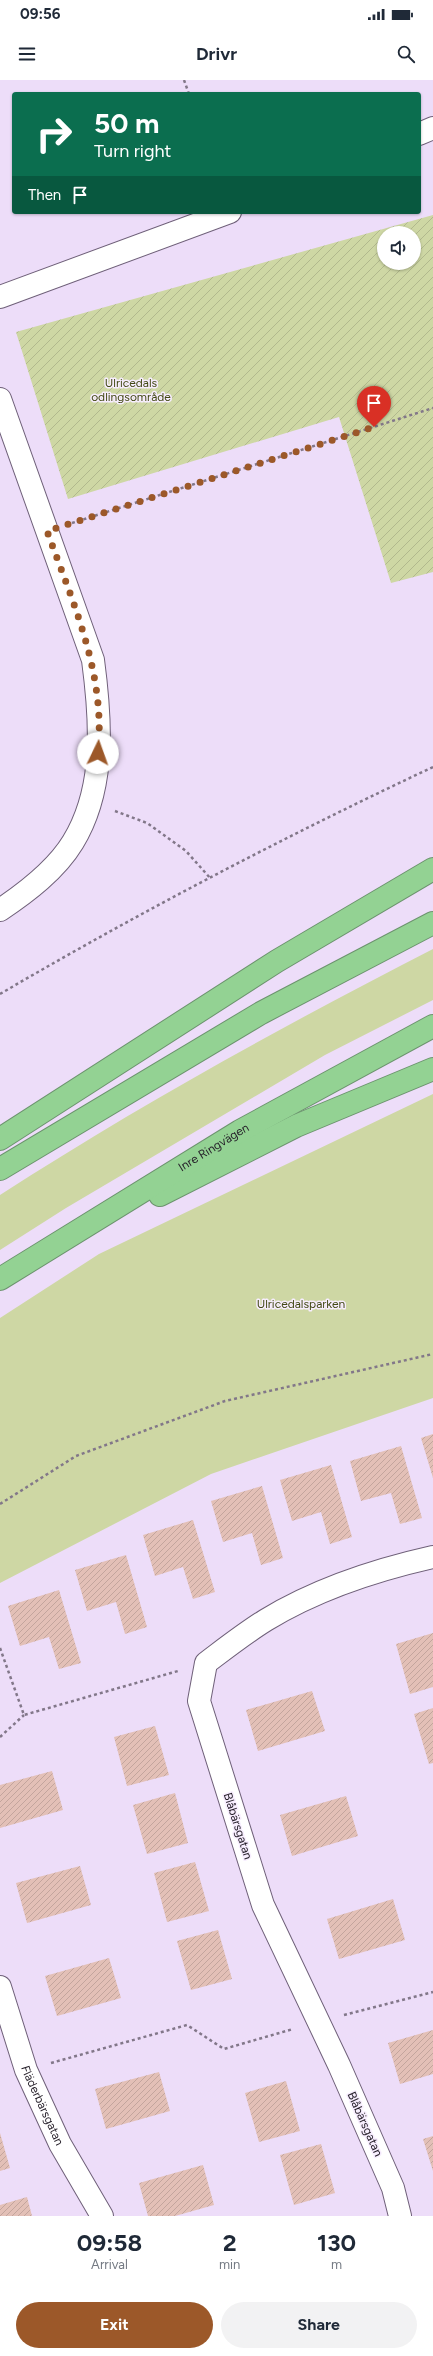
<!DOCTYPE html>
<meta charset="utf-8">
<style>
:root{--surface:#fff;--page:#f2f2f3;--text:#1f2937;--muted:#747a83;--accent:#9c5829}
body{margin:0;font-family:Figtree,sans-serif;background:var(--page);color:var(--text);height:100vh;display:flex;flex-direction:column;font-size:15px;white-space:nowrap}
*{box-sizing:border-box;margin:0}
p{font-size:13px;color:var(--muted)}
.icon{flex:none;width:22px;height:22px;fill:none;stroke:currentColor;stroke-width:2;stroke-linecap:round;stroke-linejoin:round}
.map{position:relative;height:2136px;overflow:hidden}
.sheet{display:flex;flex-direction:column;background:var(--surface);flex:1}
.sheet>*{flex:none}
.top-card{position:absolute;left:12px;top:12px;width:409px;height:122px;border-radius:4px;box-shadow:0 1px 3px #0004;background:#0b6e4f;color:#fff;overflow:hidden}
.controls{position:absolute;left:377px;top:146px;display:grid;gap:8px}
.controls a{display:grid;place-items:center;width:44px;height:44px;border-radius:50%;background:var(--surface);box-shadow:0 1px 3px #0004;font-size:20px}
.pin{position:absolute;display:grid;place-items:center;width:34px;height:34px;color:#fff;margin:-41px -17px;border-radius:50% 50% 50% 0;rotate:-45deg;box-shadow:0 0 4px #0007}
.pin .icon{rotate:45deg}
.me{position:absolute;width:44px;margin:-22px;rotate:3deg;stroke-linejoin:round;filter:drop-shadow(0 0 3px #0008)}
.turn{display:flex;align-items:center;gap:14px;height:84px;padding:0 16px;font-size:18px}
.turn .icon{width:52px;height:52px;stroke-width:2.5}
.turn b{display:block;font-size:28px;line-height:34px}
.then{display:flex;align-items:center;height:38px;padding:0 16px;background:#0003;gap:8px;font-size:15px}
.eta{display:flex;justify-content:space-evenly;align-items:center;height:68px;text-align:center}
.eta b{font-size:24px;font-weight:700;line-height:28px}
.primary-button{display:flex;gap:8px;margin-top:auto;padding:8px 16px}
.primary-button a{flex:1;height:46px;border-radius:24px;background:var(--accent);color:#fff;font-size:16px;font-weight:700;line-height:46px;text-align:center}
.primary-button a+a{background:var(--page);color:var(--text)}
.status{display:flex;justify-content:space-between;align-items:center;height:28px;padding:0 20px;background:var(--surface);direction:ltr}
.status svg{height:11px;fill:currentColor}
header{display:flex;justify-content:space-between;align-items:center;height:52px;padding:0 16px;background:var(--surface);font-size:18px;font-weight:700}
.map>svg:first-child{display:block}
</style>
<div class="status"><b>09:56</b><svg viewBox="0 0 49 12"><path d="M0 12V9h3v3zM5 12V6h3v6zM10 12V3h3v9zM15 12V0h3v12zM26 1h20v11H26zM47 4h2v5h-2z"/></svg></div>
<header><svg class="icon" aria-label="menu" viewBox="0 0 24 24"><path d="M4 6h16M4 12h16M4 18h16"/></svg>Drivr<svg class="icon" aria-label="search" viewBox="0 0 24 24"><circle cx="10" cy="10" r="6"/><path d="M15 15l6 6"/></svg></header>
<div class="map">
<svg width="433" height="2136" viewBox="0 0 433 2136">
<defs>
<pattern id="garden-furrows" width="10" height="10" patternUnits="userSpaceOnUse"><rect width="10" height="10" fill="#ced7a4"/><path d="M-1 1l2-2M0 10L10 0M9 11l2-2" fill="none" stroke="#b1b88d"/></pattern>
<pattern id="building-hatch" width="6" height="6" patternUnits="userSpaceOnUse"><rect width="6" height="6" fill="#e3c0b7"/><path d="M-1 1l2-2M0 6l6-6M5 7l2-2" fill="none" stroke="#c3a59d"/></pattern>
</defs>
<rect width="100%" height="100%" fill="#edddf9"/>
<!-- green -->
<g fill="#ced7a4">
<path d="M433 869V920L325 975 66 1128 0 1170V1115C139 1025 285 945 433 869Z"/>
<path d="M433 1014V1318L211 1394 0 1503V1238L99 1174Z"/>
</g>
<!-- garden -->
<path fill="url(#garden-furrows)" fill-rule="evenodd" d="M433 135V492L391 503 339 337 68 419 16 252ZM384 153H414V183H384Z"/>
<!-- building -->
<g fill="url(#building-hatch)">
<path d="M433 1354V1398L421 1358Z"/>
<path d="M401 1366 422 1438 400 1444 391 1413 361 1421 350 1381Z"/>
<path d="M331 1385 352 1457 330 1464 321 1432 292 1441 280 1400Z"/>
<path d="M262 1406 283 1478 261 1485 252 1453 223 1462 211 1421Z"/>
<path d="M193 1440 215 1512 193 1519 183 1487 155 1496 143 1455Z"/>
<path d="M126 1475 147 1547 125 1554 116 1522 87 1531 75 1490Z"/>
<path d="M59 1510 81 1583 59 1589 49 1557 20 1566 8 1526Z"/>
<path d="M433 1553V1607L410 1614 396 1564Z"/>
<path d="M312 1611 325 1651 258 1671 246 1630Z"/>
<path d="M433 1628V1683L429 1684 414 1634Z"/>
<path d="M155 1646 169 1695 127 1706 114 1657Z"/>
<path d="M52 1691 63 1730 0 1748V1705Z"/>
<path d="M175 1713 188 1763 147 1774 133 1725Z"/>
<path d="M346 1716 358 1756 292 1776 280 1735Z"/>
<path d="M195 1782 209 1831 167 1842 154 1793Z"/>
<path d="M80 1786 91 1825 27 1843 16 1803Z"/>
<path d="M393 1819 405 1860 339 1879 327 1839Z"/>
<path d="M218 1850 232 1899 191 1910 177 1861Z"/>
<path d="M109 1878 121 1918 57 1936 45 1896Z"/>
<path d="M433 1950V1994L400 2004 388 1963Z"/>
<path d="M159 1992 170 2031 106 2049 95 2009Z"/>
<path d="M286 2001 300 2051 259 2062 245 2013Z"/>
<path d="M0 2053 10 2088 0 2091Z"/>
<path d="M433 2056V2091L423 2059Z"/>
<path d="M321 2064 335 2113 294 2125 280 2075Z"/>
<path d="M203 2085 214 2125 175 2136H148L139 2103Z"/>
<path d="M27 2117 32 2136H0V2125Z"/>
</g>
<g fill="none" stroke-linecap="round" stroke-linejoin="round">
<defs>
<g id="minor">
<path d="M419 54 433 48"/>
<path d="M0 217 230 132"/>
<path d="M0 319 93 580C101 640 106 708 73 762 56 790 27 812 0 830"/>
<path id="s1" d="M0 1907 26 1990 60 2064 102 2136"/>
<path d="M400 2136 393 2108 339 1985 263 1825 199 1621 206 1583C226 1568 245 1553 266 1540 317 1509 375 1490 433 1477"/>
</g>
<g id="highway">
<path d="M0 1059 277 881 433 789"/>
<path d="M0 1089 261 933 433 843"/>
<path d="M160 1115 296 1046 433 989"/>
<path id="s2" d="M0 1199 240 1051 433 946"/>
</g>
</defs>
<!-- minor casing -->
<use href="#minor" stroke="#6f6079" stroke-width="24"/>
<!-- highway casing -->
<use href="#highway" stroke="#6c936e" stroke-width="24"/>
<!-- path -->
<g stroke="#827789" stroke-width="2.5" stroke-dasharray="3 3" stroke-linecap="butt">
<path d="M184 0 189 14"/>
<path d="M72 443 433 328"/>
<path d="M115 731 147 743 186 771 211 799"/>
<path d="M0 914C140 832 286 756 433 687"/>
<path d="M0 1424 76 1376 225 1321 433 1274"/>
<path d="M0 1568 24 1635 178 1591"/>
<path d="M0 1657 24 1635"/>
<path d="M344 1935 433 1912"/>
<path d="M51 1983 187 1945 224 1969 293 1949"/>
</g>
<!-- minor -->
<use href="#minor" stroke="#fff" stroke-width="22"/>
<!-- highway -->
<use href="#highway" stroke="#93d293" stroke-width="22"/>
</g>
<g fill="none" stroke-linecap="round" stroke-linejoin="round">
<!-- route -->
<path stroke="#9c5829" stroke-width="7" stroke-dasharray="0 12.6" d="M98 673C106 594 73 523 47 451L374 347"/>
</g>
<g text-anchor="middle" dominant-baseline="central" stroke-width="3" stroke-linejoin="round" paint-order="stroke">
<!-- park labels -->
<g font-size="12" fill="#434a15" stroke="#f7edfe">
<text x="131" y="303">Ulricedals<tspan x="131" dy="14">odlingsområde</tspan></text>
<text x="301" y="1224">Ulricedalsparken</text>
</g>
<!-- street labels -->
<g font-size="12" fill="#241e28" stroke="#f7edfe">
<text stroke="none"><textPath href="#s2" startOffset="251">Inre Ringvägen</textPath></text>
<text transform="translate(238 1746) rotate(72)">Blåbärsgatan</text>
<text stroke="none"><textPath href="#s1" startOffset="126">Fläderbärsgatan</textPath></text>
<text transform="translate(365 2044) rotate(66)">Blåbärsgatan</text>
</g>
</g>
</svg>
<div class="controls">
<a><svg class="icon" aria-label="sound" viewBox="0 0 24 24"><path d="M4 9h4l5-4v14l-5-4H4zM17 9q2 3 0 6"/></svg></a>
</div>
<div class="pin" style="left:374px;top:347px;background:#d93025"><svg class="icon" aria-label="arrive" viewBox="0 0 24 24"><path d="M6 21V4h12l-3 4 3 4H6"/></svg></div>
<svg class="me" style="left:98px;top:673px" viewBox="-20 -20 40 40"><circle r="19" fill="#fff"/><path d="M0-13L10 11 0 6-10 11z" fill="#9c5829"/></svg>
<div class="top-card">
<div class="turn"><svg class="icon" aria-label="right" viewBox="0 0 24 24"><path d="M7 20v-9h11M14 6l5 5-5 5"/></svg><div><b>50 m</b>Turn right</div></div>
<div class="then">Then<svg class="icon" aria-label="arrive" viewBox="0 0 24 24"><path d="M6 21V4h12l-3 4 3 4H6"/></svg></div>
</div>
</div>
<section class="sheet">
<div class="eta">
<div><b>09:58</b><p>Arrival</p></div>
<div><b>2</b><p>min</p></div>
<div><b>130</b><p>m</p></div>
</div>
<div class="primary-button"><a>Exit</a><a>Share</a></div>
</section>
